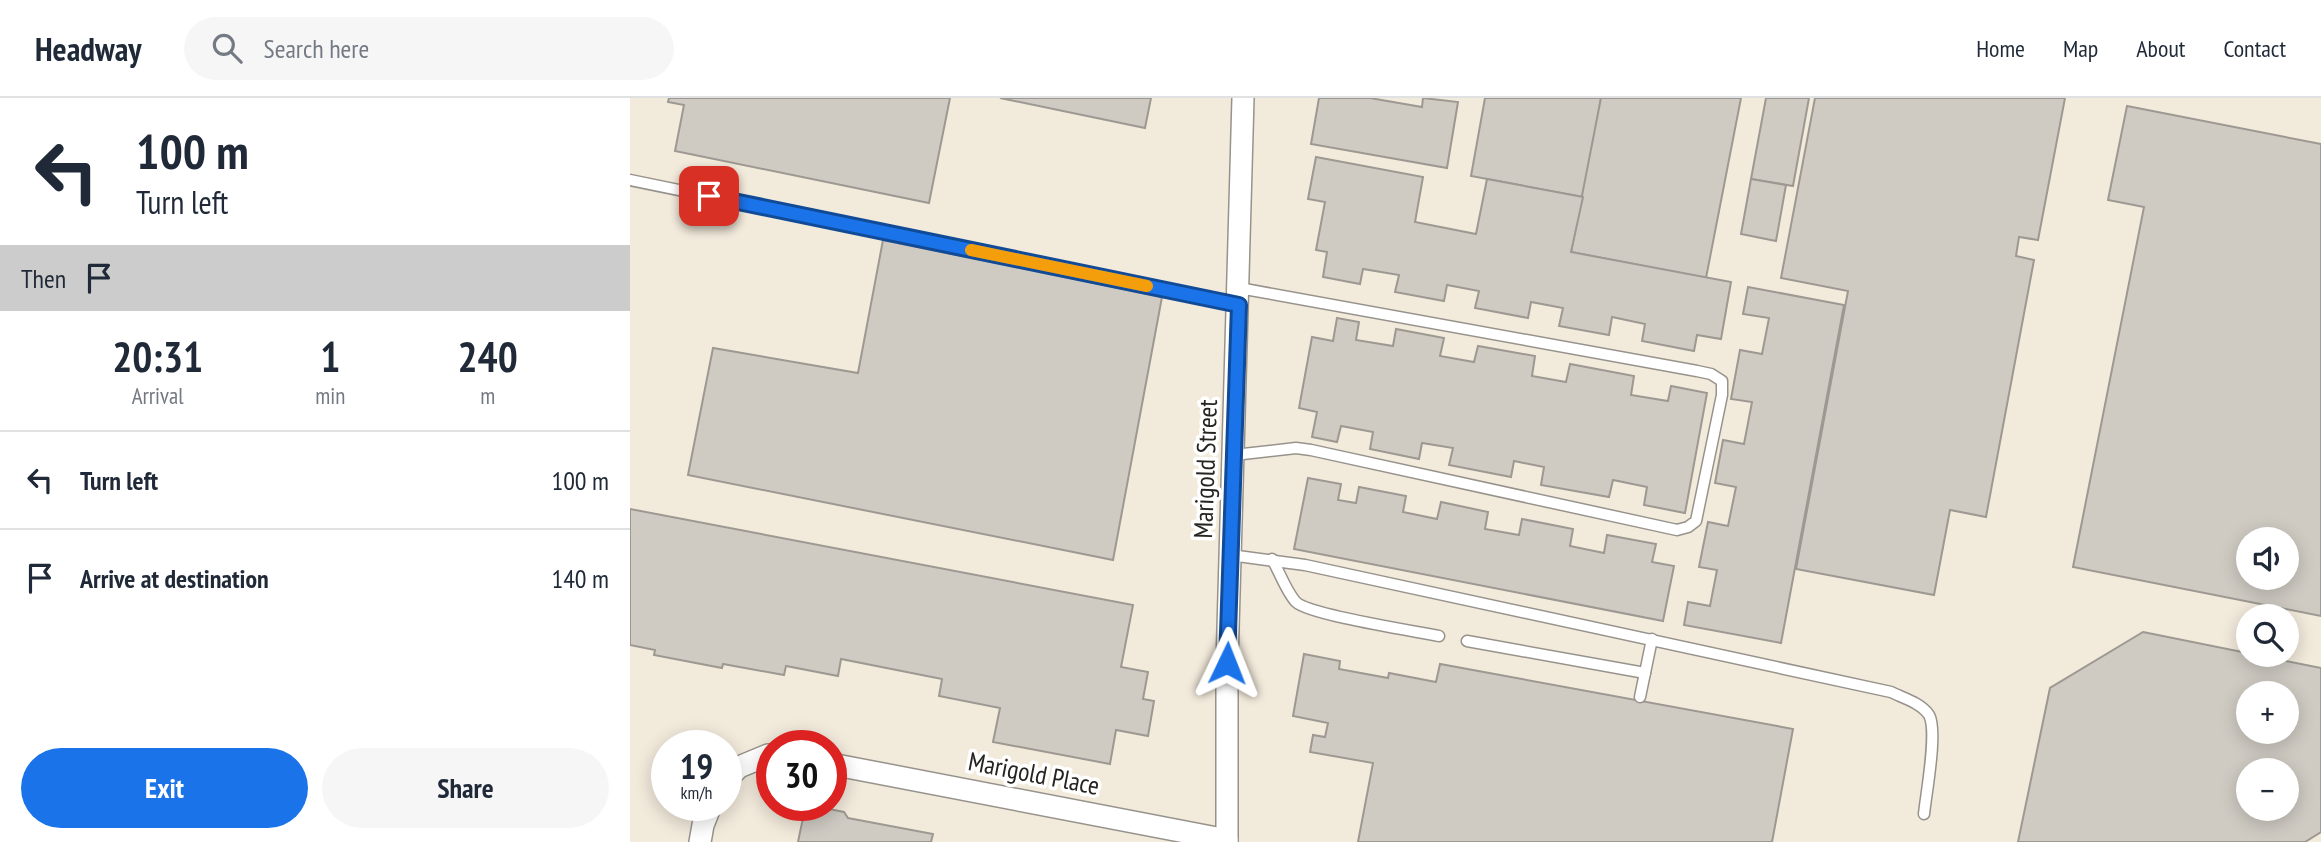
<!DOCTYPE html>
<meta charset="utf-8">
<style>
:root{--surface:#fff;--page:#f6f6f7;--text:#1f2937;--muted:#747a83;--line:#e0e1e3;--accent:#1a73e8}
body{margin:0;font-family:"PT Sans Narrow",sans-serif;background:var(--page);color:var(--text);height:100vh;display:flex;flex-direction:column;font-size:26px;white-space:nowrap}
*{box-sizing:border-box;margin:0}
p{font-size:23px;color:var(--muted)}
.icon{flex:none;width:38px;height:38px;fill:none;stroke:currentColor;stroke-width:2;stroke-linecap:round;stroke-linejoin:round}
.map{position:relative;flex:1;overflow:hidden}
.details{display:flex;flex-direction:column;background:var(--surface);width:630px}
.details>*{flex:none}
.guide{background:#fff;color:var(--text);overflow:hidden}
.fabs{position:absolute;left:1606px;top:429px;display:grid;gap:14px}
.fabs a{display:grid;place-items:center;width:63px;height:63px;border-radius:50%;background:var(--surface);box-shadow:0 4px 18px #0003;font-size:35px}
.speed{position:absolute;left:21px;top:632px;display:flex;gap:14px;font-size:35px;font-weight:700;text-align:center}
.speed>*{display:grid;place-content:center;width:91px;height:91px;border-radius:50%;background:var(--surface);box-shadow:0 4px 18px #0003;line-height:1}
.speed small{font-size:18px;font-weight:400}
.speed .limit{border:10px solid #d22;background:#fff;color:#111}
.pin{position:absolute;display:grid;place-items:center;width:60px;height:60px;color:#fff;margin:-30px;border-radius:14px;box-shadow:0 4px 10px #0006}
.me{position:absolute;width:77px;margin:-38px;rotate:2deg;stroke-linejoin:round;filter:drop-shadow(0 0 5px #0008)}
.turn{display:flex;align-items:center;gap:24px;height:147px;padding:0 21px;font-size:32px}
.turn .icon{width:91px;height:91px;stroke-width:2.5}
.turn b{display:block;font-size:49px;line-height:60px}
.then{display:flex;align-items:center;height:66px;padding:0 21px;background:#0003;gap:14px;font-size:26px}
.eta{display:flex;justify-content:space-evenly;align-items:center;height:119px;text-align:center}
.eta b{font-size:42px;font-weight:700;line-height:49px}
.cta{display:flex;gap:14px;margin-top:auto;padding:14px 21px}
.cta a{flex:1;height:80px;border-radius:42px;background:var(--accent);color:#fff;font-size:28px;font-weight:700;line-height:80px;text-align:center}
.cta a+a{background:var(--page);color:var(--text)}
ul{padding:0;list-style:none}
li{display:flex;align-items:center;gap:21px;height:98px;padding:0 21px;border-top:2px solid var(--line)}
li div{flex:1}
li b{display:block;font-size:26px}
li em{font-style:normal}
header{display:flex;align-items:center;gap:42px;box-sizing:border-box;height:98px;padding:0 35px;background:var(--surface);border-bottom:2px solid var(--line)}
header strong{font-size:33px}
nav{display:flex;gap:38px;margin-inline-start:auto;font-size:24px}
.search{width:490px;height:63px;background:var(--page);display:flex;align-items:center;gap:18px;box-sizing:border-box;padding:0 24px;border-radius:38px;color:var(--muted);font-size:26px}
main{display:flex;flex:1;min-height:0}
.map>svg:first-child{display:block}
</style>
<header>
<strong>Headway</strong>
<div class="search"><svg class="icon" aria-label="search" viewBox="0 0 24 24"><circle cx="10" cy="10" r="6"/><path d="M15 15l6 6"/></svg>Search here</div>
<nav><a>Home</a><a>Map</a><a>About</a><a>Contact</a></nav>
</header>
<main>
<section class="details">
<div class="guide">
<div class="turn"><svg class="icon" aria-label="left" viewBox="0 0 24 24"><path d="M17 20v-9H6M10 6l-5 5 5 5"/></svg><div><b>100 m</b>Turn left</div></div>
<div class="then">Then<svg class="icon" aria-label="arrive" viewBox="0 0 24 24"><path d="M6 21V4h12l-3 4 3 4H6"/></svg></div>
</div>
<div class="eta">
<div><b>20:31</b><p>Arrival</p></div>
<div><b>1</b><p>min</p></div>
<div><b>240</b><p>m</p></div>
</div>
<ul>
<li><svg class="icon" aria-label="left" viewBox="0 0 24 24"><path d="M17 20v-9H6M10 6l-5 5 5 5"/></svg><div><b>Turn left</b></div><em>100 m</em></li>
<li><svg class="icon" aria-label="arrive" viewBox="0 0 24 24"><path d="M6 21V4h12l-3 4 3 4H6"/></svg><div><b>Arrive at destination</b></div><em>140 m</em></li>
</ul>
<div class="cta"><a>Exit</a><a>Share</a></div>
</section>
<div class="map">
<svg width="1691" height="744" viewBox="0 0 1691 744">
<rect width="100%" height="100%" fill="#fcf7f0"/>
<!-- built -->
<path fill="#f2eadb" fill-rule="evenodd" d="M0 0H1691V744H0ZM1619 441H1657V480H1619ZM1619 518H1657V556H1619ZM1619 595H1657V634H1619ZM37 648H96V707H37ZM142 648H201V707H142ZM1619 672H1657V710H1619Z"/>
<!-- building -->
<g fill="#cfcbc3" stroke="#9d9992" stroke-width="2" fill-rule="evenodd">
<path d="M39 0H320L299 105 45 53 54 7 38 4Z"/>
<path d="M370 0H521L515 30Z"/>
<path d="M689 0H740L792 9 793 0 828 4 817 70 681 46Z"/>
<path d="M855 0H971L953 99 841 78Z"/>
<path d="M971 0H1111L1076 180 941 154Z"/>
<path d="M1136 0H1179L1163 88 1121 81Z"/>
<path d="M1185 0H1435L1408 142 1389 139 1386 158 1404 162 1356 419 1320 412 1304 497 1166 471 1218 193 1151 180Z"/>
<path d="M1497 8 1691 46V518L1443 469 1514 109 1478 102ZM1619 441H1657V480H1619Z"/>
<path d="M686 59 793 79 785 124 846 136 857 81 953 99 941 154 1101 184 1091 241 1067 237 1064 253 1012 243 1015 226 982 219 979 237 929 228 933 210 901 204 898 220 845 210 849 193 817 187 814 203 765 194 769 177 733 171 730 186 693 179 697 154 686 152 695 104 678 101Z"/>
<path d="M1121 81 1156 87 1146 143 1111 136Z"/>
<path d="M253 142 532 199 483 462 58 377 83 250 228 275Z"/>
<path d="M1118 189 1214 207 1151 545 1054 527 1058 504 1080 508 1087 472 1069 469 1078 424 1098 428 1106 389 1085 385 1093 342 1114 346 1122 304 1101 301 1110 252 1132 256 1139 220 1113 216Z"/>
<path d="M707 220 729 224 726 242 763 248 766 231 814 240 810 258 844 264 848 248 905 258 902 278 936 284 940 266 1004 278 1001 297 1038 303 1041 288 1077 295 1055 415 1014 407 1017 389 983 382 979 399 911 387 914 369 884 363 881 379 819 367 823 350 792 345 789 361 740 351 743 334 711 328 707 344 682 339 687 314 669 310 682 239 703 243Z"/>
<path d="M678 380 711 386 708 402 726 405 729 389 776 398 773 414 807 421 811 404 858 414 855 431 889 437 892 421 943 431 940 448 974 455 977 437 1026 446 1022 464 1044 468 1033 523 664 451Z"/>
<path d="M0 411 503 507 491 569 518 574 513 601 524 603 518 638 486 632 480 666 363 644 370 610 309 598 312 581 211 561 208 578 156 568 154 577 93 566 92 570 24 557 25 552 0 547Z"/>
<path d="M1513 534 1691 570V734L1675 744H1388L1420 590ZM1619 595H1657V634H1619ZM1619 672H1657V710H1619Z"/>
<path d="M674 556 710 563 709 571 758 580 759 575 806 584 810 566 1163 631 1142 744H728L743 665 680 654 683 637 695 639 698 625 663 618Z"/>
<path d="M184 708 214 714 218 720 303 736 301 744H168L174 715Z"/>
</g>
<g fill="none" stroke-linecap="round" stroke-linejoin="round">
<defs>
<g id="service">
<path d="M0 82 609 207"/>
<path d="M604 357 666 350 681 352 1047 432 1058 429 1066 423 1092 297V283L1081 276 1067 273 609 190"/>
<path d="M600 457 675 467 1261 594C1273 600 1291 605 1299 617 1308 633 1296 696 1294 716"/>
<path d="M642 461C649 473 657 495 666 504 679 517 785 533 809 538"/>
<path d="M837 543 1015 575"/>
<path d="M1010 599 1022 541"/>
</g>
<g id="minor">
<path d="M201 666 597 742"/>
<path d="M96 682 109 669 138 657H142"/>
<path d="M70 744 73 727 81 707"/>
<path d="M597 744V566L613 0"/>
</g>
</defs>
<!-- service casing -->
<use href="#service" stroke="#97938c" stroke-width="13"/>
<!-- minor casing -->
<use href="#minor" stroke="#97938c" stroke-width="24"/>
<!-- service -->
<use href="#service" stroke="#fff" stroke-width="10"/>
<!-- minor -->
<use href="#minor" stroke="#fff" stroke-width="21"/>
</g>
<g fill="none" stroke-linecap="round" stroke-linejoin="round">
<defs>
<path id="route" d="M79 98 609 207 597 565"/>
</defs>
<!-- route casing -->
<use href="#route" stroke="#114b97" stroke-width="18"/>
<!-- route -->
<use href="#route" stroke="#1a73e8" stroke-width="12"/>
<!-- slow -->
<path stroke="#f59e0b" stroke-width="12" d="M341 152 517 188"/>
</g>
<g text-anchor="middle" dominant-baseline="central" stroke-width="7" stroke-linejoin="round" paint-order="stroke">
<!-- street labels -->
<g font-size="26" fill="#252421" stroke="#fff">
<text transform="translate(575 371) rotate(-88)">Marigold Street</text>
<text transform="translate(404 675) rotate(11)">Marigold Place</text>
</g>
</g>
</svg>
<div class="fabs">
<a><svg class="icon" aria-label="sound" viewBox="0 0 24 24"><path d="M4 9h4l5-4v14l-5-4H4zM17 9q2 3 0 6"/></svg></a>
<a><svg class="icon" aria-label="search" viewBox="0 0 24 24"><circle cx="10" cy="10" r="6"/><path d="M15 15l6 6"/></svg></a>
<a>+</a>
<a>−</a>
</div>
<div class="speed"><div>19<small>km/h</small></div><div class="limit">30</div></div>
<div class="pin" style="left:79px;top:98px;background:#d93025"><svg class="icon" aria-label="arrive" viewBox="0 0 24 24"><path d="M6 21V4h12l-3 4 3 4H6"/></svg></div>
<svg class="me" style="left:597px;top:565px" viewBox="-20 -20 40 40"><path d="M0-17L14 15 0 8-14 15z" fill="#1a73e8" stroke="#fff" stroke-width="4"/></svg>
</div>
</main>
